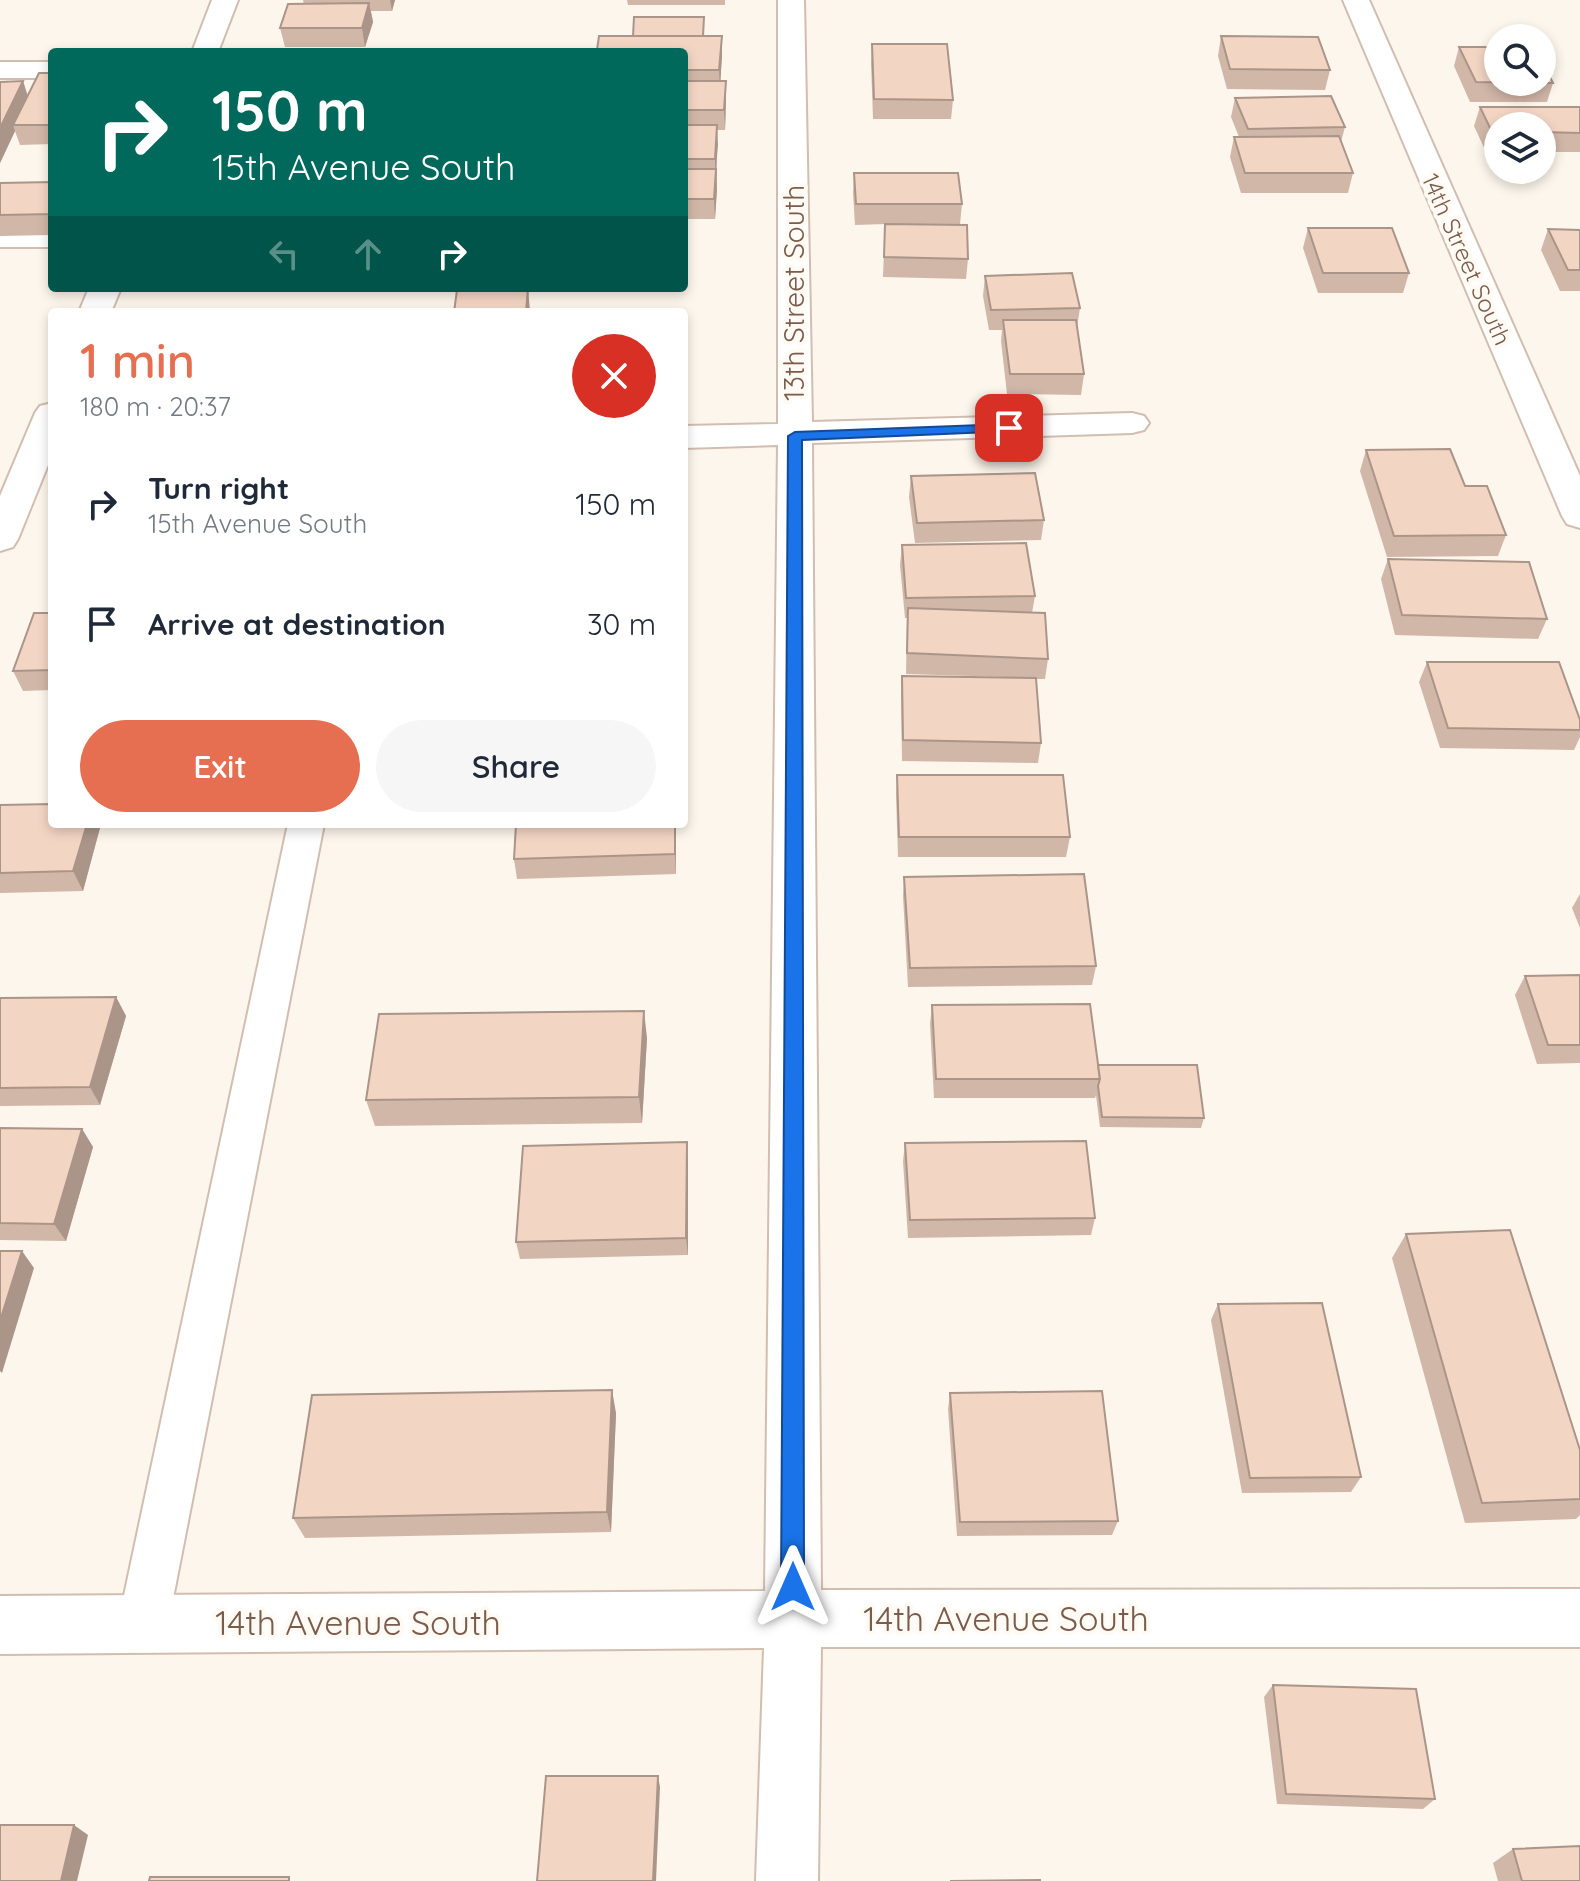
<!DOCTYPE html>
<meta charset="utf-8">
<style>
:root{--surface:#fff;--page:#f6f6f7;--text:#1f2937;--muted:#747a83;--accent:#e76f51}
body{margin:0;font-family:Quicksand,sans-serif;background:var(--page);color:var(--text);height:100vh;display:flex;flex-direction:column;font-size:30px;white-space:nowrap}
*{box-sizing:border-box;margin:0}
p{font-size:26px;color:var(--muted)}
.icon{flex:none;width:44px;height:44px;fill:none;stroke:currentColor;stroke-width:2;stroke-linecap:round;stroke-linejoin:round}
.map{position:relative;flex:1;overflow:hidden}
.panel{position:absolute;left:48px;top:308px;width:640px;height:520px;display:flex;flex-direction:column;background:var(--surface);border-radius:8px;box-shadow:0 4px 12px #0003}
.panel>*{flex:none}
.top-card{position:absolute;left:48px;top:48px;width:640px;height:244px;border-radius:8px;box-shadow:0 4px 12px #0003;background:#00695c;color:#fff;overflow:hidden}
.buttons{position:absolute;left:1484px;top:24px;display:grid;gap:16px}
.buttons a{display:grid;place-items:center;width:72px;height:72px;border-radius:50%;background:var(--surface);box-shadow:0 4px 12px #0003;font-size:40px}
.pin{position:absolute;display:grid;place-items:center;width:68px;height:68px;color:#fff;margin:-34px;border-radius:16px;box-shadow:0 4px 12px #0006}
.me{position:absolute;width:88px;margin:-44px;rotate:0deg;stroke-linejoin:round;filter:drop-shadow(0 0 6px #0008)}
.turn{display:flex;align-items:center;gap:28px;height:168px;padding:0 32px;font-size:36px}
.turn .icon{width:104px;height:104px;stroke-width:2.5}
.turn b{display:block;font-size:56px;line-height:68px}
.lanes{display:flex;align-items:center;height:76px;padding:0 32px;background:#0003;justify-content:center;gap:40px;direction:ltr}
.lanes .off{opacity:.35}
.round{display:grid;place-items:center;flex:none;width:84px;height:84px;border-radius:42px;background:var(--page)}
.overview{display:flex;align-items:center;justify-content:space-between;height:136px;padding:0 32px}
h1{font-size:48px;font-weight:600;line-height:60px;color:var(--accent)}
.button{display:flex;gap:16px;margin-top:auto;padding:16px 32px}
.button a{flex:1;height:92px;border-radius:48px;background:var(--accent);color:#fff;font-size:32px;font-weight:600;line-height:92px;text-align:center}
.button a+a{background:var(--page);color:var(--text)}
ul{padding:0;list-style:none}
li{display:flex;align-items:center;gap:24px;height:120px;padding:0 32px}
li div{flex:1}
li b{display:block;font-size:30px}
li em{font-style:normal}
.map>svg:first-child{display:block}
</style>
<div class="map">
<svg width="1580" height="1881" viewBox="0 0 1580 1881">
<rect width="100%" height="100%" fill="#fdf6ec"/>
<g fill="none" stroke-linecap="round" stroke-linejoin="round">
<defs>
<g id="service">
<rect x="0" y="231" width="52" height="16"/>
<path d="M288 824H324L168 1624 160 1641 143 1649 126 1641 118 1624Z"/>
</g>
<g id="minor">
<path d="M212 0H238L218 52H192Z"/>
<path d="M778 0H804L812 422 1132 413 1144 416 1149 423 1144 430 1132 433 812 443 821 1590 1580 1589V1647H821L818 1881H756L764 1648 0 1654V1596L765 1591 778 445 684 448V426L778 424Z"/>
<path d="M1343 0H1369L1580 476V528L1567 524 1562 516Z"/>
<rect x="0" y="62" width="52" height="16"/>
<path d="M89 288H121L111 312H79Z"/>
<path d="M52 403V455L18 539 13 547 0 551V496L35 413 40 406Z"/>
</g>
</defs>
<!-- service casing -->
<use href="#service" stroke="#d1beb0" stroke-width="4"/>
<!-- minor casing -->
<use href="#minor" stroke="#d1beb0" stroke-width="4"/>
<!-- service -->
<use href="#service" fill="#fff" fill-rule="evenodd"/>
<!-- minor -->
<use href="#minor" fill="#fff" fill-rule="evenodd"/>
</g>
<!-- wall -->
<g fill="#d1b7a8">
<path d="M303 0H395L392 11H371L373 22 365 47H285L280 28 304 4Z"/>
<path d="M627 0H725V5H628Z"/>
<path d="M599 36H722V55L720 81H726V101L725 130H717V189L715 219H684V52H597Z"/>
<path d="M1221 36 1330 70 1325 90 1227 89 1218 56Z"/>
<path d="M872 44 953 100 951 119H873L871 63Z"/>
<path d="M1459 47 1553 83 1547 102H1470L1454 66Z"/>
<path d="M52 73V144L20 145 15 131 0 163V82L23 81 28 96Z"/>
<path d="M1235 98 1345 127 1341 142 1353 173 1348 193H1241L1230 157 1234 137H1239L1231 117Z"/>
<path d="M1480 107H1580V152H1542V126H1498V152H1486L1474 126Z"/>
<path d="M854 173 962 204 960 224H908L968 259 966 279 883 277 885 224 855 225 853 193Z"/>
<path d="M52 182V235L0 236V183Z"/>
<path d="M1308 228 1409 273 1403 293H1318L1303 248Z"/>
<path d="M1548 229 1580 230V291H1560L1541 250Z"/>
<path d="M985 276 1080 308 1077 328 1084 374 1081 395 1007 394 1001 341 1002 330H989L983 296Z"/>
<path d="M1366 450 1506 535 1498 556 1387 557 1360 471Z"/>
<path d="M911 476 1044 520 1041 540 915 543 909 497Z"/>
<path d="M902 545 1035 596 1032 613 1048 659 1045 679H1036L1041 743 1038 763 902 761 901 696 902 676 1005 677 906 674 907 618H905L900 565Z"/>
<path d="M1388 559 1547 619 1538 639 1395 635 1381 579Z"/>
<path d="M52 613V690L23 691 13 671Z"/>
<path d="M1427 662 1580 720V737L1574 750 1440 748 1419 682Z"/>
<path d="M897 775 1070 837 1066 857H898L896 795Z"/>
<path d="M0 805 52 824H101L83 891 0 893Z"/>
<path d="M516 824H676V874L517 879 514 859Z"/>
<path d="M904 877 1096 966 1092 985 908 987 903 896Z"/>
<path d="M1580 894V928L1572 908Z"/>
<path d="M1580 975V1063L1537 1064 1515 995 1525 976Z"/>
<path d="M116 997 126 1016 100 1105 0 1106V998Z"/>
<path d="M932 1005 1098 1065 1204 1118 1201 1128 1100 1127 1096 1095 1095 1098H934L930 1024Z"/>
<path d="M647 1038 642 1123 375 1126 366 1100Z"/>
<path d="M0 1128 82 1129 93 1147 66 1241 0 1240Z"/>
<path d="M905 1143 1095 1218 1091 1235 908 1238 903 1161Z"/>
<path d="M688 1160V1255L520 1259 516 1242Z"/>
<path d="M1406 1234 1580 1450V1515L1576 1519 1465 1523 1392 1258Z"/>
<path d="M1218 1304 1361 1477 1351 1492 1242 1493 1211 1320Z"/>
<path d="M950 1393 1118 1521 1112 1535 957 1536 948 1409Z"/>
<path d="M616 1413 611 1532 305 1538 293 1518Z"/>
<path d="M1273 1685 1435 1799 1423 1809 1277 1804 1264 1697Z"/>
<path d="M1513 1849 1580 1881H1498L1493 1863Z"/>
</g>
<!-- shaded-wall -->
<g fill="#aa9588">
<path d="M390 0H395L392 11Z"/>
<path d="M369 3 373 22 365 47 362 28Z"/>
<path d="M722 36V55L720 90 719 70Z"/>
<path d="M23 81 29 101 13 125 15 131 0 163V128Z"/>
<path d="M726 81V101L725 130 724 110Z"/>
<path d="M717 125 718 145 715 179V159Z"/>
<path d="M716 169 717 189 715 219 714 199Z"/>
<path d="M528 288 530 312H526Z"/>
<path d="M87 824H101L83 891 73 871Z"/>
<path d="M675 824H676V874L675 854Z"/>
<path d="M116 997 126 1016 100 1105 90 1087Z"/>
<path d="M644 1011 647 1038 642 1123 639 1097Z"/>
<path d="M82 1129 93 1147 66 1241 54 1224Z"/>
<path d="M687 1142 688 1160V1255L686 1238Z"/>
<path d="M22 1251 34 1268 2 1373 0 1371V1321Z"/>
<path d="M612 1390 616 1413 611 1532 607 1512Z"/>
<path d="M658 1776 660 1787 656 1881H653Z"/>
<path d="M74 1825 88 1835 77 1881H61Z"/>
</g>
<!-- building -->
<g fill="#f3d5c3" stroke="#aa9588" stroke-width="2">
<path d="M369 3 362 28H280L288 4Z"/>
<path d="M634 17H704L703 36H633Z"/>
<path d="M599 36H722L719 70H684V52H661L662 51 597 50Z"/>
<path d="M1221 36 1318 37 1330 70 1230 69Z"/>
<path d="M872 44H947L953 100 874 99Z"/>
<path d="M1459 47H1498V82H1542V61L1553 83 1476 82Z"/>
<path d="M39 73H52V125H13Z"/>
<path d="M23 81 0 128V82Z"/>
<path d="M684 81H726L724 110H684Z"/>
<path d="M1331 96 1345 127 1248 129 1235 98Z"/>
<path d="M1480 107H1580V133L1542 132V126H1498V132H1492Z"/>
<path d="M684 125H717L715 159H684Z"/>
<path d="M1339 136 1353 173H1245L1234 137Z"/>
<path d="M684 169H716L714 199H684Z"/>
<path d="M854 173H958L962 204H856Z"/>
<path d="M52 182V214L0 215V183Z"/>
<path d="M885 224 967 225 968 259 884 257Z"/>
<path d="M1308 228H1392L1409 273H1323Z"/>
<path d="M1548 229 1580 230V270H1568Z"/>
<path d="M1072 273 1080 308 991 310 985 276Z"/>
<path d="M528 288 526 312H454L457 290Z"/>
<path d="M1003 320H1076L1084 374H1010Z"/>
<path d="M1450 449 1465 486H1487L1506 535 1394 536 1366 450Z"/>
<path d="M1035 473 1044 520 917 523 911 476Z"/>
<path d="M1026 543 1035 596 906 598 902 545Z"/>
<path d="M1388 559 1529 562 1547 619 1402 615Z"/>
<path d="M908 608 1045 613 1048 659 907 653Z"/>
<path d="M34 613H52V670L13 671Z"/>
<path d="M1427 662H1559L1580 720V730L1448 728Z"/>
<path d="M902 676 1036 678 1041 743 903 740Z"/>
<path d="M897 775H1063L1070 837H899Z"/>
<path d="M52 804V824H87L73 871 0 873V805Z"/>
<path d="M516 824H675V854L514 859Z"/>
<path d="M1084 874 1096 966 910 968 904 877Z"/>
<path d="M1580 975V1045H1548L1525 976Z"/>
<path d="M116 997 90 1087 0 1088V998Z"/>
<path d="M1090 1004 1100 1079H936L932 1005Z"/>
<path d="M644 1011 639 1097 366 1100 379 1014Z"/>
<path d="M1098 1065H1197L1204 1118 1102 1117 1098 1086 1100 1079Z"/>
<path d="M0 1128 82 1129 54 1224 0 1223Z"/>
<path d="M1086 1141 1095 1218 910 1220 905 1143Z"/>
<path d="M687 1142 686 1238 516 1242 523 1146Z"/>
<path d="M1510 1230 1580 1450V1499L1482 1503 1406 1234Z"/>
<path d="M0 1251H22L0 1321Z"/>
<path d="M1322 1303 1361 1477 1250 1478 1218 1304Z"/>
<path d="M612 1390 607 1512 293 1518 312 1395Z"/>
<path d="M1102 1391 1118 1521 960 1522 950 1393Z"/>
<path d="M1273 1685 1416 1689 1435 1799 1286 1794Z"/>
<path d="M546 1776H658L653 1881H537Z"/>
<path d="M0 1825H74L61 1881H0Z"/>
<path d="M1580 1846V1881H1522L1513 1849Z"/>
<path d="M150 1877H289V1881H149Z"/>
<path d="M1040 1880V1881H950Z"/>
</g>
<!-- route -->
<path fill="#1a73e8" stroke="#114b97" stroke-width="2" d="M1009 424 1016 428 1014 431 802 440 804 1587 801 1595 793 1598 785 1595 781 1587 788 436 795 432Z"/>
<g text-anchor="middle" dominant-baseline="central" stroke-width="8" stroke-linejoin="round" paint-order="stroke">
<!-- far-street labels -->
<g font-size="24" fill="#7a5c4d" stroke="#fffaf3">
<text transform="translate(1467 259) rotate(66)">14th Street South</text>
</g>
<!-- street labels -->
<g font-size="28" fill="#7a5c4d" stroke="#fffaf3">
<text transform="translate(793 293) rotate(-90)">13th Street South</text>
</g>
<!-- near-street labels -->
<g font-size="34" fill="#7a5c4d" stroke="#fffaf3">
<text x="1006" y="1618">14th Avenue South</text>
<text x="358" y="1622">14th Avenue South</text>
</g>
</g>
</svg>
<div class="buttons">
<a><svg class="icon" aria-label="search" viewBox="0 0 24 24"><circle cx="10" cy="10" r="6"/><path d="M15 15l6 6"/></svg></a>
<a><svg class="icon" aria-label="layers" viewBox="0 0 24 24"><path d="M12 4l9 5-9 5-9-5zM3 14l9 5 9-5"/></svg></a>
</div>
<div class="pin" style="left:1009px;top:428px;background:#d93025"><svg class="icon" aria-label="arrive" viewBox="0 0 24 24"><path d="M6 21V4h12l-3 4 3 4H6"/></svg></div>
<svg class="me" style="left:793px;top:1587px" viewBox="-20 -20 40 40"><path d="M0-17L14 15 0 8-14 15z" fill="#1a73e8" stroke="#fff" stroke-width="4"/></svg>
<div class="top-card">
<div class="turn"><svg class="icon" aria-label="right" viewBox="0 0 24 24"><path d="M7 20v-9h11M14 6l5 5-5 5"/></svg><div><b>150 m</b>15th Avenue South</div></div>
<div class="lanes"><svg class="icon off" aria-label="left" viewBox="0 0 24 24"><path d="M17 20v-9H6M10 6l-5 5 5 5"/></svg><svg class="icon off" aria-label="ahead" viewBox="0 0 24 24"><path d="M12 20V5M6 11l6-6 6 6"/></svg><svg class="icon" aria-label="right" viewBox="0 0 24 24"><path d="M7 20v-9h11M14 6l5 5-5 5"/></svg></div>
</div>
<section class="panel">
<div class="overview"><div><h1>1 min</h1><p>180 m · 20:37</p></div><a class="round" style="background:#d93025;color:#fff"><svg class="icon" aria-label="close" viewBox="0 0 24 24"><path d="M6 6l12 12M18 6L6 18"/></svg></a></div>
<ul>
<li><svg class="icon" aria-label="right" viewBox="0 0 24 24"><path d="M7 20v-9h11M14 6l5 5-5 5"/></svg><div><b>Turn right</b><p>15th Avenue South</p></div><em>150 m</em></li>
<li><svg class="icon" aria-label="arrive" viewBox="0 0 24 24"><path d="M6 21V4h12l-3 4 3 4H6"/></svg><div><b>Arrive at destination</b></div><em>30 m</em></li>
</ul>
<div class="button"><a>Exit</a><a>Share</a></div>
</section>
</div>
